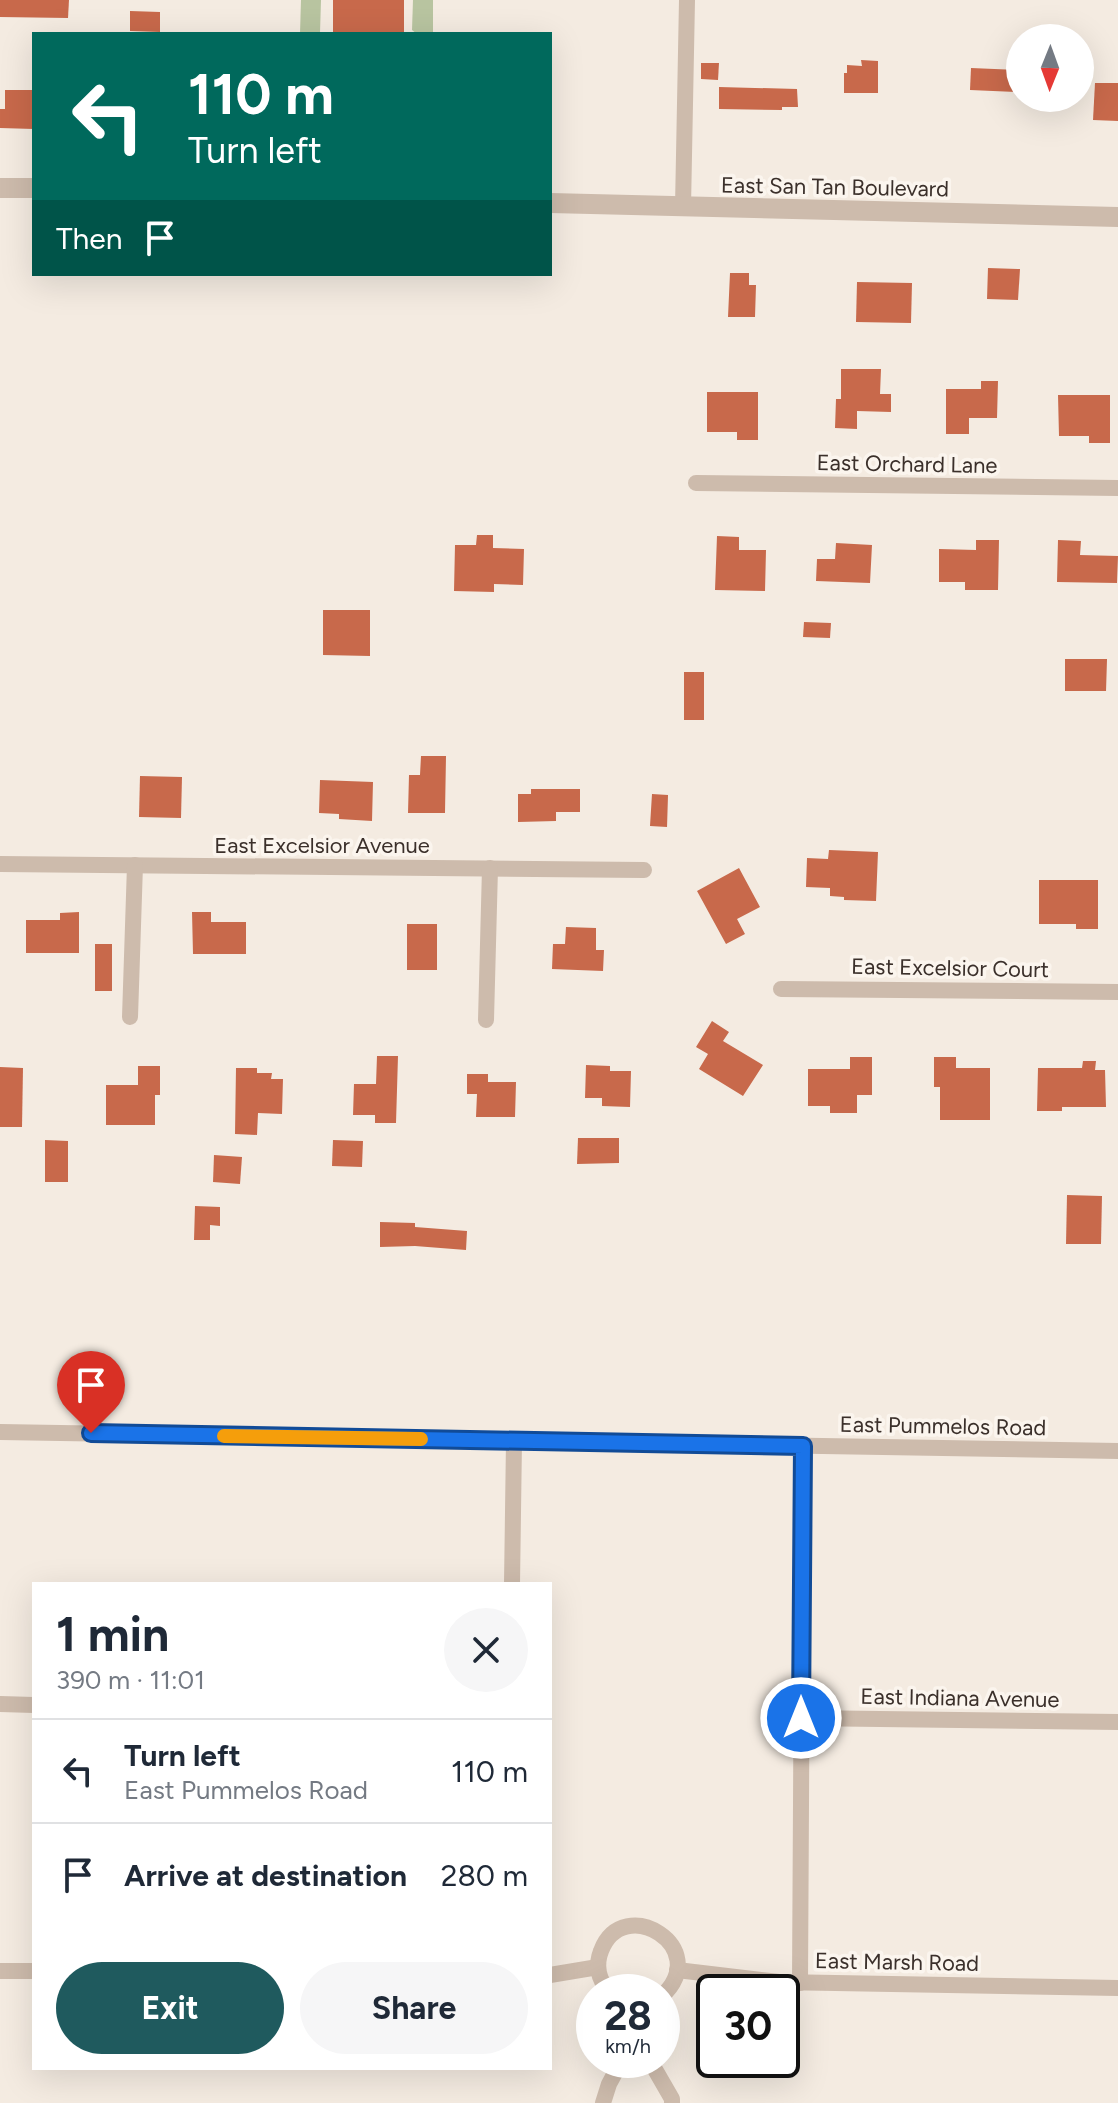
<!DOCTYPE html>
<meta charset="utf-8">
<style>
:root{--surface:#fff;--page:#f6f6f7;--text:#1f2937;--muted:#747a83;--line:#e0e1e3;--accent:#1f5a5e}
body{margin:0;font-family:Figtree,sans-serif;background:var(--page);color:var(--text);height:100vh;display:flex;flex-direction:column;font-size:30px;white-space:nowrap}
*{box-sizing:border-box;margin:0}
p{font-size:26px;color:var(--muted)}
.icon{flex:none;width:44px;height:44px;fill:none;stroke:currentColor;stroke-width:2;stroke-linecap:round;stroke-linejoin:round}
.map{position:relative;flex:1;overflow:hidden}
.drawer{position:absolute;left:32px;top:1582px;width:520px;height:488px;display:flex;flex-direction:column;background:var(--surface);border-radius:0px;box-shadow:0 8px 32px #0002}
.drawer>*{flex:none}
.banner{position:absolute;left:32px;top:32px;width:520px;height:244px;border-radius:0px;box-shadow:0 8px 32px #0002;background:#00695c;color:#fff;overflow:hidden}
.needle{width:52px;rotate:181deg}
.tools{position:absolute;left:1006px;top:24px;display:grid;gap:16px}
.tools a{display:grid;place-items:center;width:88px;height:88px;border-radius:50%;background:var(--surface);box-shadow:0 8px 32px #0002;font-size:40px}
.speed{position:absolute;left:576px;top:1974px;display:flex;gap:16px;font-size:40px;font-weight:700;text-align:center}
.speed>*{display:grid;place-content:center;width:104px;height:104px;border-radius:50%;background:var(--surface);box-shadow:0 8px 32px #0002;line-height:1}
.speed small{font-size:20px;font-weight:400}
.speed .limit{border:4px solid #111;border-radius:12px;background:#fff;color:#111}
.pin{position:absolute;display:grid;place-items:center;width:68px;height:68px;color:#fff;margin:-82px -34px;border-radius:50% 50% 50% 0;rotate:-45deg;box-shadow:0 0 8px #0007}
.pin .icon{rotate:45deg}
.me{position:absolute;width:88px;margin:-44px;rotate:0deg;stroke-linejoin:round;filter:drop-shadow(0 0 6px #0008)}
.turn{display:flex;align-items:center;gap:28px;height:168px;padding:0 24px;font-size:36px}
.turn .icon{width:104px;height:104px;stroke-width:2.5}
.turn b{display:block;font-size:56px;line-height:68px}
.then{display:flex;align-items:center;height:76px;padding:0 24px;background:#0003;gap:16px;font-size:30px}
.round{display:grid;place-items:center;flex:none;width:84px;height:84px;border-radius:42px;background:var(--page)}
.head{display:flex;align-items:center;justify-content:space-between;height:136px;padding:0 24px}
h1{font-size:48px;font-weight:700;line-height:60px}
.primary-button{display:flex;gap:16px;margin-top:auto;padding:16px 24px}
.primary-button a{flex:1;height:92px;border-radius:48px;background:var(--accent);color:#fff;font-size:32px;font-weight:700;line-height:92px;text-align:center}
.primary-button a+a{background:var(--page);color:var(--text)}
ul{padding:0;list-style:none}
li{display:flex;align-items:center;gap:24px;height:104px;padding:0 24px;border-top:2px solid var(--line)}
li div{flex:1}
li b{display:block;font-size:30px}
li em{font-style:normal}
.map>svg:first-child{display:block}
</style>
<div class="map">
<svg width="1118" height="2103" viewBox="0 0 1118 2103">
<rect width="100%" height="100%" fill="#f4ebe1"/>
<!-- green -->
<g fill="#b8c4a0">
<path d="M301 0H321L320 32 300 34Z"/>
<path d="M413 0H433V34H417L412 30Z"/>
</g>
<!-- building -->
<g fill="#c8694b">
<path d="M0 0H69L68 18 0 17Z"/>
<rect x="333" y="0" width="71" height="34"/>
<path d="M130 11 160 12V32L130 31Z"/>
<path d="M861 60 878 61V93H844V73H847V65L862 66Z"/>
<path d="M701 63H719L718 80 701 79Z"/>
<path d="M971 68 1018 70 1016 92 970 90Z"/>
<path d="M1095 83H1118V121L1093 120Z"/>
<path d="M719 87 797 89 798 107H782V110L719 109Z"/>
<path d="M5 90H34V129L0 128V109H5Z"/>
<path d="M988 268 1020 269 1018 300 987 299Z"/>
<path d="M730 273H749V285H756L755 317H728Z"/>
<path d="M857 282 912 283 911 323 856 322Z"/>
<path d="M841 369H881L880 394H891V412L857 411V429L835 428 836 399H841Z"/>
<path d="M981 381H998L997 418H969V434H946V389H981Z"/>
<path d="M707 392H758V440H737V432H707Z"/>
<path d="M1058 395H1110V443H1089V436H1059Z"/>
<path d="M477 535H493V548L524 549 523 585 494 584V592L454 591 455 545H476Z"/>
<path d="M717 536 739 537V550H766L765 591 715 590Z"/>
<path d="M976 540H999L998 590H965V582H939V549L976 550Z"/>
<path d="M1058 540 1081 541 1080 555 1118 556 1117 583 1057 582Z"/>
<path d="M836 543 872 545 870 583 816 581 817 559H835Z"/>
<path d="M323 610H370V656L323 655Z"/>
<path d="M804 622 831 623 830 638 803 637Z"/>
<path d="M1065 659H1107L1106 691H1065Z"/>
<rect x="684" y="672" width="20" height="48"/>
<path d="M421 756H446L445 813H408L409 775H420Z"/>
<path d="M140 776 182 777 181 818 139 817Z"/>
<path d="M320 780 373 782 372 821 339 819V814L319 813Z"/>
<path d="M531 789H580V812H556V821L518 822V794H531Z"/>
<path d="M652 794 668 795 667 827 650 826Z"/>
<path d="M829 850 878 852 876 901 844 900V897L830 896V888L806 887 807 858 828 859Z"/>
<path d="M739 868 760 907 737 919 745 934 726 944 697 891Z"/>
<path d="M1039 880H1098V929H1076V924H1039Z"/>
<path d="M79 912V953H26V920H60V913Z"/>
<path d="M192 912H211V922H246V954H193Z"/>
<rect x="407" y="924" width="30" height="46"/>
<path d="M566 927 596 928V950H604L603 971 552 969 553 944H565Z"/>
<rect x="95" y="944" width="17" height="47"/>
<path d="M712 1021 729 1032 723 1041 763 1065 743 1096 699 1069 708 1054 696 1047Z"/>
<path d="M377 1056H398L396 1123H375V1115H353L354 1084H376Z"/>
<path d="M850 1057H872V1095H857V1113H830V1106H808V1069H850Z"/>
<path d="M934 1057H956V1068H990V1120H940V1087H934Z"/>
<path d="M1083 1061H1096L1095 1070H1105L1106 1107H1062V1111H1037L1038 1068H1082Z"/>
<path d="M586 1065 610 1066V1071H631L630 1107 602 1106V1098H585Z"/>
<path d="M138 1066H160V1095H155V1125H106V1085H138Z"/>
<path d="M0 1067 23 1068 22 1127H0Z"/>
<path d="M236 1068H257V1073H272L271 1079H283L282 1114 258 1113 257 1135 235 1134Z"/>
<path d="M467 1074H488V1082H516L515 1117H476L477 1094H467Z"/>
<path d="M578 1138H619V1163L577 1164Z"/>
<path d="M45 1140 68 1141V1182H45Z"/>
<path d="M333 1140 363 1141 362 1167 332 1166Z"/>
<path d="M214 1155 242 1157 240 1184 213 1182Z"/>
<path d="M1067 1195 1102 1196 1101 1244H1066Z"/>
<path d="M195 1206 220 1207V1226L210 1225V1240H194Z"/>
<path d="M380 1222 415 1223V1227L467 1231 466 1250 415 1246 380 1247Z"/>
</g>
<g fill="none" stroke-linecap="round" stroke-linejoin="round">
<!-- minor -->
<g stroke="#cdbbac" stroke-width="16">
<path d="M683 207 687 0"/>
<path d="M696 483 1118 488"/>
<path d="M0 864 644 870"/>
<path d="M781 989 1118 992"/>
<path d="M130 1017 135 865"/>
<path d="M486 1020 490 868"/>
<path d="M0 1432 1118 1451"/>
<path d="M512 1584 514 1441"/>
<path d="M0 1704 34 1705"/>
<path d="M801 1718 1118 1722"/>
<path d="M677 1970 779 1982 1118 1988"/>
<path d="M0 1971H34"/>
<path d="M550 1975 598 1967"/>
<path d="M800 1983 803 1446"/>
<path d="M609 1992C599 1980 595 1966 601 1951 623 1892 714 1948 662 1996"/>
<path d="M652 2060 653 2066 672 2099V2103"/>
<path d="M603 2103 609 2084 622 2060"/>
</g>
<!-- tertiary -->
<g stroke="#cdbbac" stroke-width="20">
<path d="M0 188H34"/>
<path d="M550 203 1118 217"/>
</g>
</g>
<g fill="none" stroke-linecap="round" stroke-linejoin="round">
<defs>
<path id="route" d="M91 1433 803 1446 801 1718"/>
</defs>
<!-- route casing -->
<use href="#route" stroke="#114b97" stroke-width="20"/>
<!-- route -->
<use href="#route" stroke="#1a73e8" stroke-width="14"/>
<!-- slow -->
<path stroke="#f59e0b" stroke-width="14" d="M224 1436 421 1439"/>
</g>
<g text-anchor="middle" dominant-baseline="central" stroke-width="7" stroke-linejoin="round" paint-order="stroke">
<!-- street labels -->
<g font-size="22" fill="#3b302b" stroke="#fbf5ee">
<text transform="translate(835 187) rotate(1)">East San Tan Boulevard</text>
<text transform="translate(907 464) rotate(1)">East Orchard Lane</text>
<text x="322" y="845">East Excelsior Avenue</text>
<text transform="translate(950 968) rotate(1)">East Excelsior Court</text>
<text transform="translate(943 1426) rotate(1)">East Pummelos Road</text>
<text transform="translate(960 1698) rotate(1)">East Indiana Avenue</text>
<text transform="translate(897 1962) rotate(1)">East Marsh Road</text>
</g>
</g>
</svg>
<div class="tools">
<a><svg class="needle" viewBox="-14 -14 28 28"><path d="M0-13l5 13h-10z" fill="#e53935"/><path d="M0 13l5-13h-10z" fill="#747a83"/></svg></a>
</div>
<div class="speed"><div>28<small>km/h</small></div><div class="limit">30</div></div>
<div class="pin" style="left:91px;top:1433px;background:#d93025"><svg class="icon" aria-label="arrive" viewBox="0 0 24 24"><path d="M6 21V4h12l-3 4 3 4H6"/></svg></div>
<svg class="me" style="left:801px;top:1718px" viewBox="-20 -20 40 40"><circle r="17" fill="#1a73e8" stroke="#fff" stroke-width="3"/><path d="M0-11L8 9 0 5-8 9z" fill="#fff"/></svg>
<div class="banner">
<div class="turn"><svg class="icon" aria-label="left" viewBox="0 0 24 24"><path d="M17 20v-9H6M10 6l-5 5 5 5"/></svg><div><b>110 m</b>Turn left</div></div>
<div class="then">Then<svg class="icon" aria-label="arrive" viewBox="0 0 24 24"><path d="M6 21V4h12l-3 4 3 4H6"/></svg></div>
</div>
<section class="drawer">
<div class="head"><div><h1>1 min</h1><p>390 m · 11:01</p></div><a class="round"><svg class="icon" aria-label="close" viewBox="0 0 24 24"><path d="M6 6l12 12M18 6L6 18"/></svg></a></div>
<ul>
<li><svg class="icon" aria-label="left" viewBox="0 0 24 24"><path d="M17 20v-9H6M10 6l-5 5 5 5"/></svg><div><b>Turn left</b><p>East Pummelos Road</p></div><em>110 m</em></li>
<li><svg class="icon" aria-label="arrive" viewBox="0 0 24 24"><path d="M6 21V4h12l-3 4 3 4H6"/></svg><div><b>Arrive at destination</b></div><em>280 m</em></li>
</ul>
<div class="primary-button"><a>Exit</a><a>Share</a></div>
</section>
</div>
